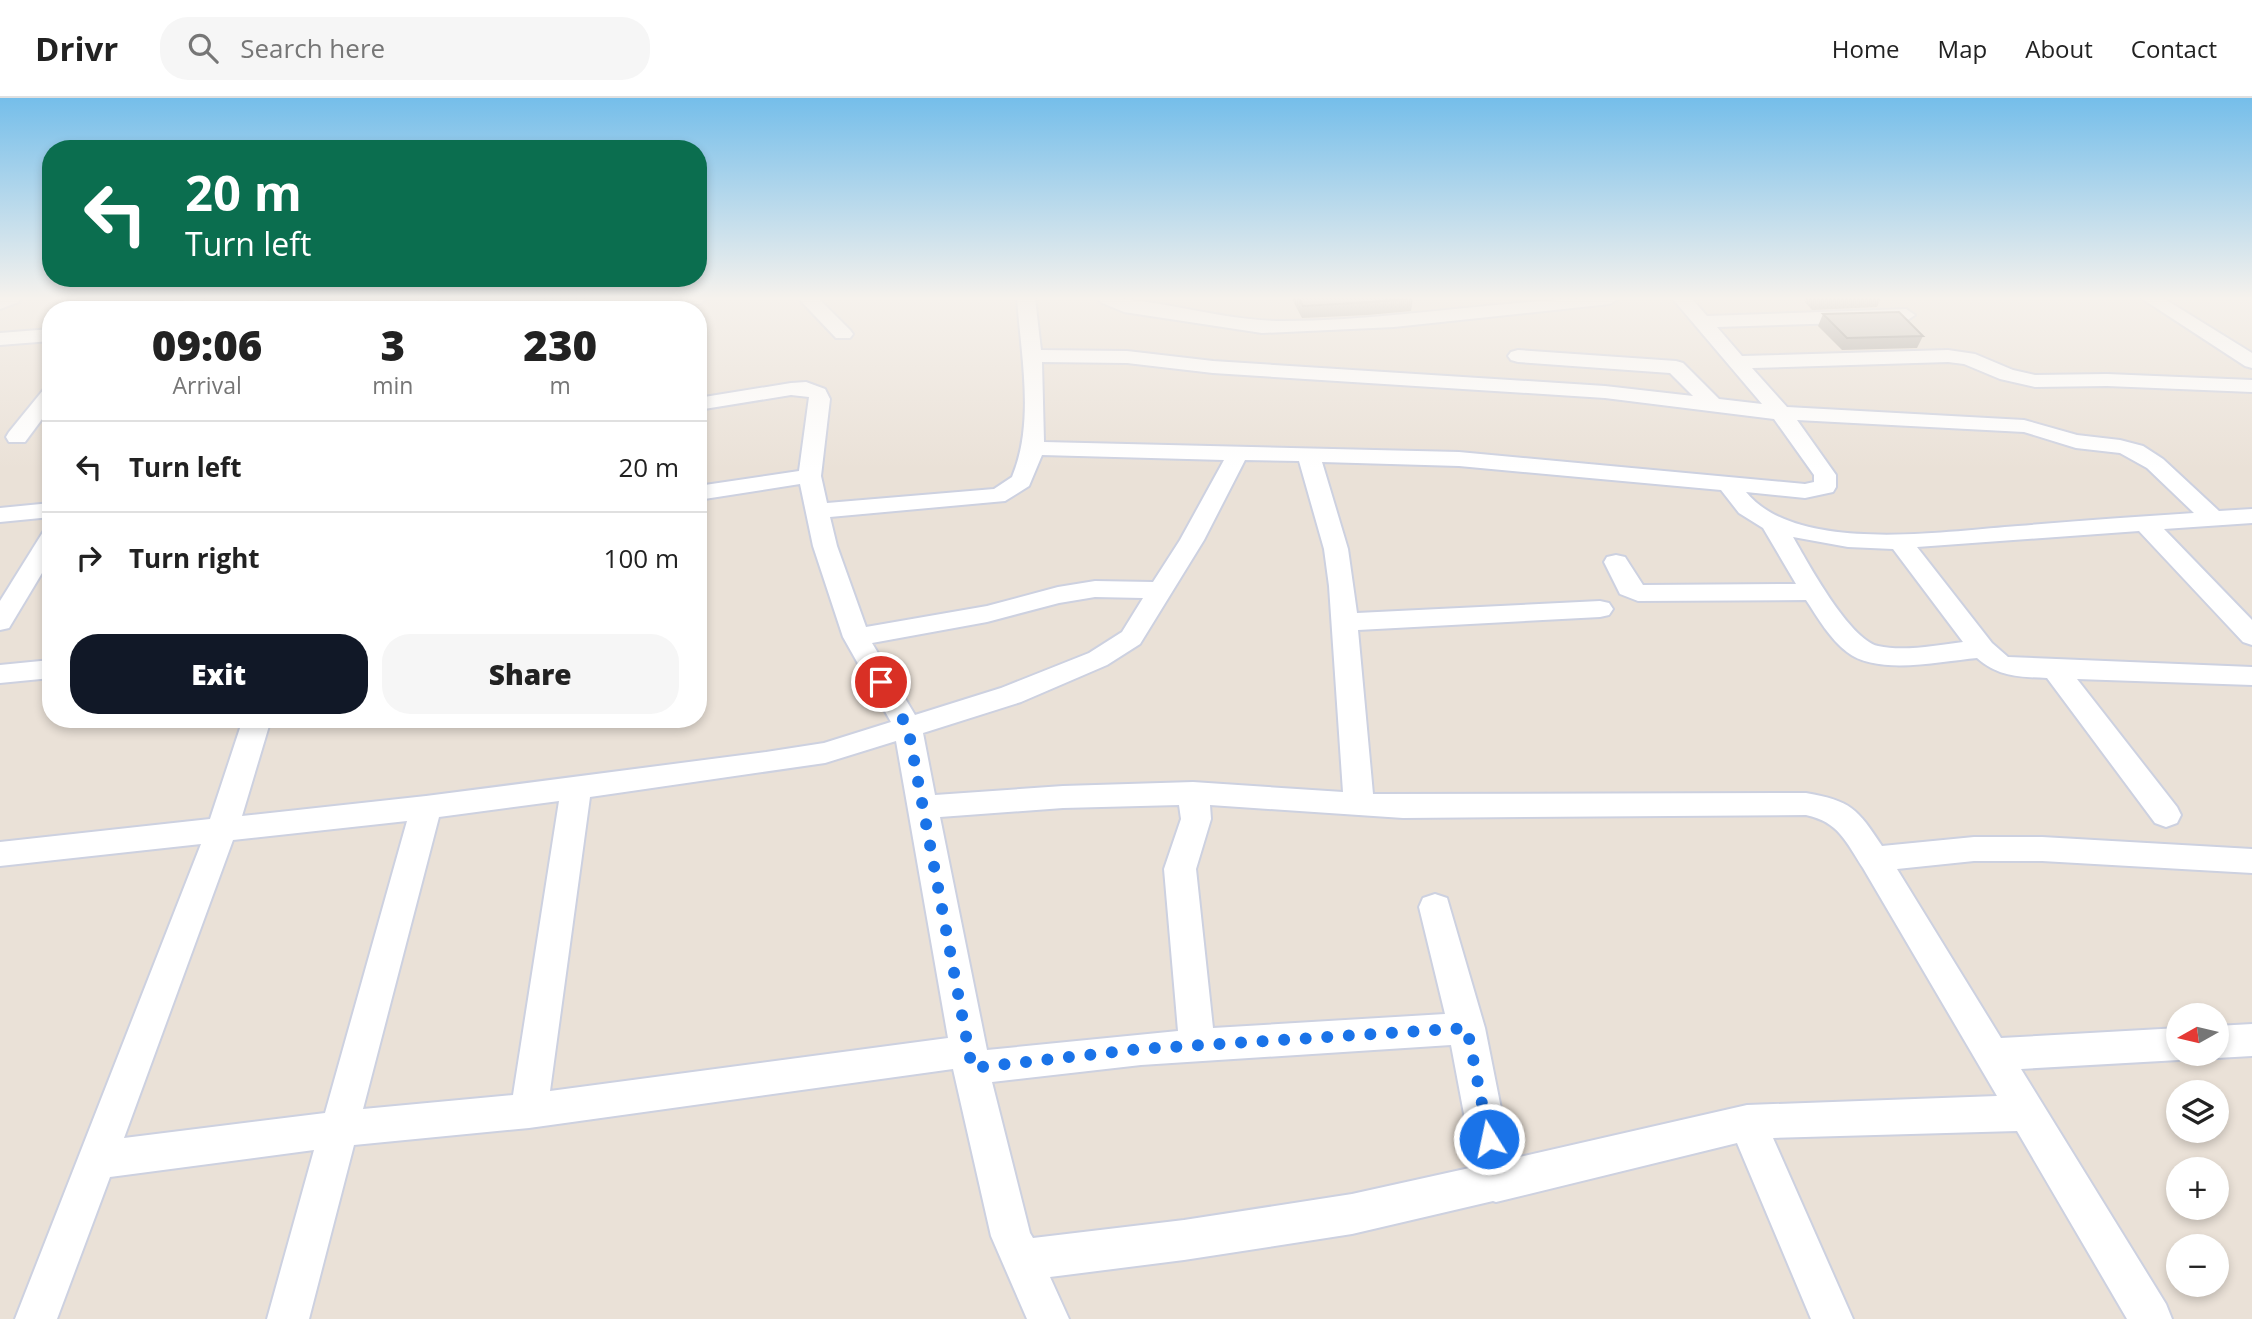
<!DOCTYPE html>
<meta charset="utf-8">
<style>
:root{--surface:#fff;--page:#f6f6f6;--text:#222;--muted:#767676;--line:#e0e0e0;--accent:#111827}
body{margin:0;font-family:"Open Sans",sans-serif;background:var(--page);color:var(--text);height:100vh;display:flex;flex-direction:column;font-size:26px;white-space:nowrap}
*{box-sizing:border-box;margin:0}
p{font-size:23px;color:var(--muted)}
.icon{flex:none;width:38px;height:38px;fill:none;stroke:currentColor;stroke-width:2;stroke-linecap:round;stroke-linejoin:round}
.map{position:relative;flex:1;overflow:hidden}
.side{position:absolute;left:42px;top:203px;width:665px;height:427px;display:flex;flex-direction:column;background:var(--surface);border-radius:28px;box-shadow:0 4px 10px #0003}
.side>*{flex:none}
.hud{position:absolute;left:42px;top:42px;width:665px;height:147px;border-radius:28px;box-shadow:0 4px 10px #0003;background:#0b6e4f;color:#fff;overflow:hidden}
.needle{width:46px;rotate:262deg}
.buttons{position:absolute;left:2166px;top:905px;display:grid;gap:14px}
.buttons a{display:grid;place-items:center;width:63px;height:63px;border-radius:50%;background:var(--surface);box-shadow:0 4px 10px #0003;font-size:35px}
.pin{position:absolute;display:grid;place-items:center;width:60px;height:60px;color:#fff;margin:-30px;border:4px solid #fff;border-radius:50%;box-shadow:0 2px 7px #0007}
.me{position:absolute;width:77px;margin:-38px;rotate:350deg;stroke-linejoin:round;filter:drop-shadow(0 0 5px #0008)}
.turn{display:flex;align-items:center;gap:24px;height:147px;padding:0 28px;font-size:32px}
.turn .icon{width:91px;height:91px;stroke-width:2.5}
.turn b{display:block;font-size:49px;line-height:60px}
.eta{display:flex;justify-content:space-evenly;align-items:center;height:119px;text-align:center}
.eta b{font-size:42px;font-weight:800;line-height:49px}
.primary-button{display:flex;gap:14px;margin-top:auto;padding:14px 28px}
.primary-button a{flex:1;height:80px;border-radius:28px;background:var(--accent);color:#fff;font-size:28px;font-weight:800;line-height:80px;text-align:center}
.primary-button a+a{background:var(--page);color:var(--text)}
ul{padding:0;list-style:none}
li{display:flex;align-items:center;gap:21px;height:91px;padding:0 28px;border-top:2px solid var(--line)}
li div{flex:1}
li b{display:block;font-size:26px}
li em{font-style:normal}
header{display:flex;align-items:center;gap:42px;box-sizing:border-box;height:98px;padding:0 35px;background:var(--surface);border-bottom:2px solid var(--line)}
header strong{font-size:33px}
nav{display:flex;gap:38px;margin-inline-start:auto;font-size:24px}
.search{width:490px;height:63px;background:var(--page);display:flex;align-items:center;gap:18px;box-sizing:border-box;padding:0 24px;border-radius:28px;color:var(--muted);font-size:26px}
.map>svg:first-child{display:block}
</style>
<header>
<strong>Drivr</strong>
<div class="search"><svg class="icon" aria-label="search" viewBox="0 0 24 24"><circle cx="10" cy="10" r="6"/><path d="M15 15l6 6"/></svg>Search here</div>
<nav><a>Home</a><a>Map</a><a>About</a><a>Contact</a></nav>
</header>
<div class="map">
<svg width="2252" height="1221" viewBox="0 0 2252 1221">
<rect width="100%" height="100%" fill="#eae1d7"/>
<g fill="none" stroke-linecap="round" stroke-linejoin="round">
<defs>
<g id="minor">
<path d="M0 200H21L19 204 0 211Z"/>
<path d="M185 200H203L196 212H178Z"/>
<path d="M250 200H268L262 212H244Z"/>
<path d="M334 200H352L345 212H326Z"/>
<path d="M420 200H438L433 212H415Z"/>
<path d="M614 200H708L699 206 608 212H440L449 206Z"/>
<path d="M798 200H818L850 232 853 236 850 240H836Z"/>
<path d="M1017 200H1035L1041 252 1127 253 1213 263 1605 288 1693 298 1670 275 1518 264 1511 262 1508 258 1511 254 1518 252 1676 263 1683 265 1719 301 1762 306 1672 200H1691L1707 218 1906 211 1915 217 1906 223 1717 229 1742 258 1948 252 1975 256 2013 272 2035 277 2107 276 2252 282V294L2107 288 2035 289 2000 281 1964 266 1948 264 1752 270 1787 309 2024 322 2077 337 2120 342 2143 348 2163 361 2219 413 2252 411V425L2164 431 2252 522V547L2243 544 2139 433 1917 449 1992 545 2008 559 2252 569V587L2077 581 2177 709 2181 717 2177 725 2166 729 2155 725 2047 580C2021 579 1998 579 1977 560 1942 563 1877 578 1847 554 1830 541 1818 520 1806 502L1638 503 1620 496 1604 464 1607 459 1616 457 1625 459 1643 487 1796 486 1763 430 1739 415 1721 392 1459 368 1322 364 1348 451 1357 515 1600 503 1609 505 1613 511 1609 517 1600 519 1358 532 1373 696 1806 695C1851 703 1857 710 1882 748L1974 739H2042L2252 751V775L2042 763H1974L1897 771 2001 940 2179 930V956H2192L2179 962 2021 971 2166 1206 2172 1221H2127L2017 1033 1773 1040 1853 1221H1811L1737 1045 1496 1104 1493 1103 1352 1136 1184 1162 1050 1179 1069 1221H1027L991 1138 953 971 529 1030 354 1047 309 1221H267L314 1052 110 1079 57 1221H15L201 746 0 768V744L210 721 243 621H271L242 718 426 698 766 654 824 645 891 624 843 539 813 448 800 386 698 402V388L799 373 809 299 791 297 698 312V300L791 285 806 284 825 291 830 301 821 378 827 405 994 391 1012 379C1035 324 1021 258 1017 200ZM1042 264 1127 265 1213 275 1605 300 1774 321 1814 377V384L1805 386 1459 354 1044 344ZM1797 322 2024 334 2076 350 2120 355 2147 370 2194 415C2135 419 2077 423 2018 428 1946 433 1797 457 1746 394L1805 400 1833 394 1836 389V377ZM1042 357 1224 362 1180 442 1153 484 1095 483 1058 489 987 508 866 529 837 448 830 419 1005 403 1029 388ZM1245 362 1299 363 1324 451 1329 488 1343 694 1193 684 1063 688 935 697 923 635 1021 604 1107 567 1140 546 1204 442ZM1793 439 1848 449 1893 451 1963 544C1937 547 1904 554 1878 548 1849 541 1808 465 1793 439ZM1095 499 1143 500 1122 534 1089 555 1001 590 915 617 872 545 987 524 1059 505ZM896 643 948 940 550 993 590 699 825 665ZM559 703 513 997 363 1011 439 719ZM1179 707 1181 721 1164 771 1178 933 987 952 940 719 1063 710ZM1210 707 1403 720 1806 717C1839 724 1846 744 1863 770L1997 998 1747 1007 1511 1061 1485 930 1447 800 1435 796 1423 800 1419 809 1445 916 1213 930 1196 771 1211 721ZM407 723 325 1015 124 1040 233 742ZM1451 947 1474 1069 1352 1096 1184 1122 1033 1140 1030 1135 992 984 1141 967Z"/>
<path d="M1098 200C1159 200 1221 223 1283 223 1396 223 1506 200 1619 200L1610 206 1394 229 1262 235 1124 214 1100 204Z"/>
<path d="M2141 200H2163L2252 255V270L2245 268Z"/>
<path d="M51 231V243L0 247V235Z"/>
<path d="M51 289V309L25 344H9L6 339 9 334 44 291Z"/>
<path d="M51 405V419L0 424V410Z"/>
<path d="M51 432V460L9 530 0 532V503L43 434Z"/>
<path d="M51 562V580L0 585V567Z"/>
<path d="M2252 926V958L2217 960 2205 956H2217V928Z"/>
</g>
</defs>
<!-- minor casing -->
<use href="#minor" stroke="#cdd1e0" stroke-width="4"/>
<!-- minor -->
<use href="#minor" fill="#fff" fill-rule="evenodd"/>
</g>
<!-- wall -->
<g fill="#a6a19b">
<path d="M1293 200H1413L1411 213 1367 217 1302 220 1293 203Z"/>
<path d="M1806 200H1881L1877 209 1812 212 1805 204Z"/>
<path d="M1823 216 1923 238 1917 250 1842 252 1818 228Z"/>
</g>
<!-- building -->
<g fill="#c1bbb4" stroke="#87837e" stroke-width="2">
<path d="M1299 200H1413L1369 204 1303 208Z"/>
<path d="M1899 214 1923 238 1847 240 1823 216Z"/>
</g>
<!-- sky -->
<linearGradient id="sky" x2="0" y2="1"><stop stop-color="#75beea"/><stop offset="0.54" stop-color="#f6f2ed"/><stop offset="1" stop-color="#f6f2ed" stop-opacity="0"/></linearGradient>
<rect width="2252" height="371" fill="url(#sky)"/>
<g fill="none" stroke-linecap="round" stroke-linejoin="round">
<!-- route -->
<path stroke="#1a73e8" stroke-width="12" stroke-dasharray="0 21.6" d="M881 584 908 630 972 970 1141 951 1467 930 1489 1041"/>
</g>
</svg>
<div class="buttons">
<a><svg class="needle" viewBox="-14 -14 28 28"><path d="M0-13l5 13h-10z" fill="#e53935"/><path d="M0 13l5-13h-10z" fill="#767676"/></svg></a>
<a><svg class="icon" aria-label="layers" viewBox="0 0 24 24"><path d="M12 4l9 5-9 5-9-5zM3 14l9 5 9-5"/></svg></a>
<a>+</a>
<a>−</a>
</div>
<div class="pin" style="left:881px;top:584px;background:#d93025"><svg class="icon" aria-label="arrive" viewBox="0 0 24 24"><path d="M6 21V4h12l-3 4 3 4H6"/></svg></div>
<svg class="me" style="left:1489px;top:1041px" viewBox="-20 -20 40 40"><circle r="17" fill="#1a73e8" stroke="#fff" stroke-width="3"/><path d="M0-11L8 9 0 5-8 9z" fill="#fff"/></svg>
<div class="hud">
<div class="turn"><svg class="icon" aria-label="left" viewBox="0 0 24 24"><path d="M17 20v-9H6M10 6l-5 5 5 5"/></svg><div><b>20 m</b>Turn left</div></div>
</div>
<section class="side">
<div class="eta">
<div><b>09:06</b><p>Arrival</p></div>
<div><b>3</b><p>min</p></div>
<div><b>230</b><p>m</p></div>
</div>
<ul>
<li><svg class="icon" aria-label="left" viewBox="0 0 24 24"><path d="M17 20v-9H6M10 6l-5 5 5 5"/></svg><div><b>Turn left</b></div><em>20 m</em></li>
<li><svg class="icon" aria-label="right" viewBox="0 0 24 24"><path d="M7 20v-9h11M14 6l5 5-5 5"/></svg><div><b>Turn right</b></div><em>100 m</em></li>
</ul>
<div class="primary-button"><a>Exit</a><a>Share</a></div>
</section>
</div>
